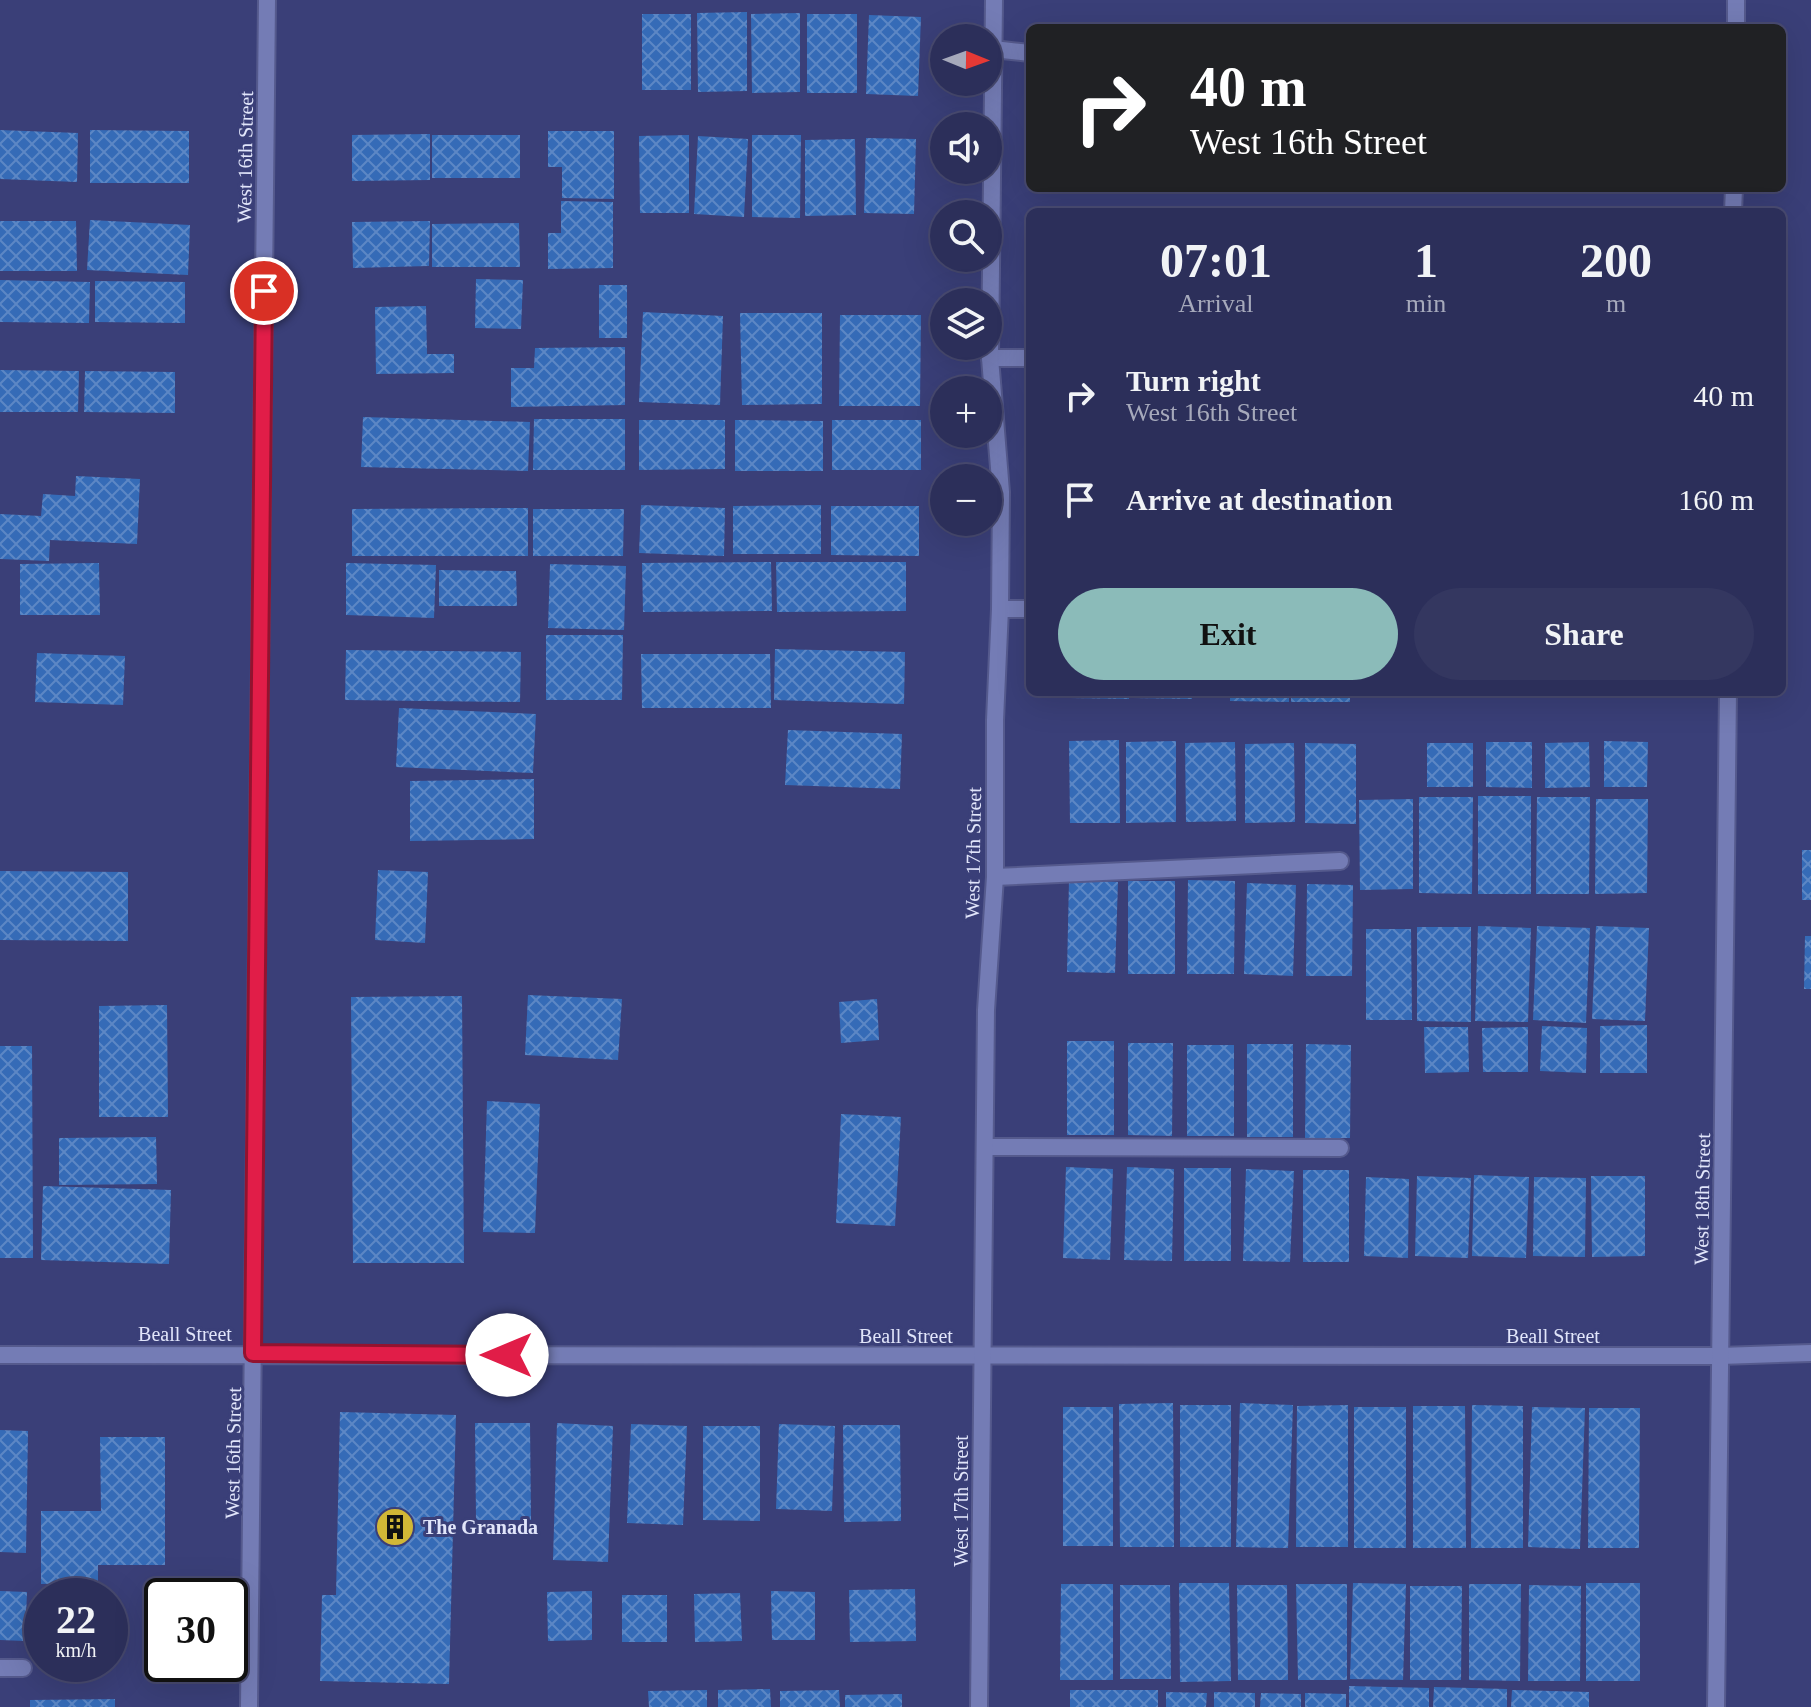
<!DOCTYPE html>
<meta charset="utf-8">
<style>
:root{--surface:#2c2f5a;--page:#343760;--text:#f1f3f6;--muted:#a6a9bb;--line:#484a70;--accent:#8bbbb9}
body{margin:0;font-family:"Times New Roman",serif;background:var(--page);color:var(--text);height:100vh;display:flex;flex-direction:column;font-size:30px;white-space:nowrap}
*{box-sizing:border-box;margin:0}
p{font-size:26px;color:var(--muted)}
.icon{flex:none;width:44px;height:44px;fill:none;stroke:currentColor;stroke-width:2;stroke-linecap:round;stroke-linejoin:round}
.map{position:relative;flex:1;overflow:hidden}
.sheet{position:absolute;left:1026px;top:208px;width:760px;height:488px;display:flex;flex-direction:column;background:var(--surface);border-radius:12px;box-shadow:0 8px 32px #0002,0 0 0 2px var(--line)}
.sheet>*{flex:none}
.banner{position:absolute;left:1026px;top:24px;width:760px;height:168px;border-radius:12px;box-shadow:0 8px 32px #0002,0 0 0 2px var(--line);background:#202124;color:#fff;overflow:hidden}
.needle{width:52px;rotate:91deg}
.fabs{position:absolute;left:930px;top:24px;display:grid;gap:16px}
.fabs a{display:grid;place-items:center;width:72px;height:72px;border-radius:50%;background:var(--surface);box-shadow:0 8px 32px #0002,0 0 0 2px var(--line);font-size:40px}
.speed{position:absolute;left:24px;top:1578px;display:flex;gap:16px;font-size:40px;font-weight:700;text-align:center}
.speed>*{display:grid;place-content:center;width:104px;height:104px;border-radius:50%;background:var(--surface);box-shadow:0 8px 32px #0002,0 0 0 2px var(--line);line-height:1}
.speed small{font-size:20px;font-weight:400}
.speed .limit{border:4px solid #111;border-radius:12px;background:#fff;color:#111}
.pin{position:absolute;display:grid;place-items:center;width:68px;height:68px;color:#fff;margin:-34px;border:4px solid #fff;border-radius:50%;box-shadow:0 2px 8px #0007}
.me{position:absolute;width:88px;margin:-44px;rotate:270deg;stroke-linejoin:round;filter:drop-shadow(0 0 6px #0008)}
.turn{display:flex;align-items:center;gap:28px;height:168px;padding:0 32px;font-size:36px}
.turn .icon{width:104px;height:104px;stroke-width:2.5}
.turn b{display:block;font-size:56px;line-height:68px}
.eta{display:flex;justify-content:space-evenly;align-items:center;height:136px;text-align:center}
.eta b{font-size:48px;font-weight:600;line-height:56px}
.button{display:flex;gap:16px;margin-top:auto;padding:16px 32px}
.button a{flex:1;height:92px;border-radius:48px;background:var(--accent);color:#111;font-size:32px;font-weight:600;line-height:92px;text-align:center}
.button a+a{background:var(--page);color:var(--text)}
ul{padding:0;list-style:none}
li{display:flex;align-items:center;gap:24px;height:104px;padding:0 32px}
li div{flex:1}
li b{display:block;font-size:30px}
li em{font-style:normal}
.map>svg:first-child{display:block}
</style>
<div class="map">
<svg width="1811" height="1707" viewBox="0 0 1811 1707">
<defs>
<pattern id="building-cross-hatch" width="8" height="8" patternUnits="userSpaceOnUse" patternTransform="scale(2)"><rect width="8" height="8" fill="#356bb7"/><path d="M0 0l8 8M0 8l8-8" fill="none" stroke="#5c87c5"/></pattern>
</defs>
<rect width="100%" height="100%" fill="#3a3f78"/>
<!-- building -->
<g fill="url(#building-cross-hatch)">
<path d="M747 12V91L698 92 697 13Z"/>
<path d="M800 13V92L752 93 751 14Z"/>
<rect x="642" y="14" width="49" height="76"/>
<rect x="807" y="14" width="50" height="79"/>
<path d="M869 15 921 17 918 96 866 94Z"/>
<path d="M0 130 78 133 77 182 0 179Z"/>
<path d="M90 130 189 131V183H90Z"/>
<path d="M548 131H614V199L562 198V167H548Z"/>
<path d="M430 134V180L352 181V135Z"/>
<rect x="432" y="135" width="88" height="43"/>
<path d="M689 135V213H640L639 136Z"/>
<path d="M752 135H801L800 218 752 217Z"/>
<path d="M698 136 748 139 744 217 694 214Z"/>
<path d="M866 138 916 139 914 214 864 213Z"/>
<path d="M855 139 856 215 805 216V140Z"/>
<path d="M561 201 613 202V268L548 269V233H561Z"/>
<path d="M90 220 190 225 188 275 87 270Z"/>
<path d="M0 221H76L77 271H0Z"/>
<path d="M430 221 429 266 353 268 352 222Z"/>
<path d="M519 223 520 267H432V224Z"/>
<path d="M476 279 523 280 521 329 475 328Z"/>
<path d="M0 280 90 282 89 323 0 322Z"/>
<path d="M95 281 185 282V323L95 322Z"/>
<rect x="599" y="285" width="28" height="53"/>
<path d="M426 306 427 354H454V373L376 374 375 307Z"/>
<path d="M643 312 723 316 720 405 639 402Z"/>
<path d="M740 313H822V404L742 405Z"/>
<path d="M840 315H921L920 406H839Z"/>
<path d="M625 347V405L511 407V368H534L535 348Z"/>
<path d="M0 370 79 371 78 412H0Z"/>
<path d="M85 371 175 372V413L84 412Z"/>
<path d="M363 417 530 422 528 471 361 467Z"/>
<path d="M534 419H625V470H533Z"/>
<path d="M639 420H725V469L639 470Z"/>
<path d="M735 420 823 421V471H735Z"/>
<rect x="832" y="420" width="89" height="50"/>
<path d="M76 476 140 479 137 544 50 540 49 561 0 559V514L41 516 43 494 75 496Z"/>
<path d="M641 505 725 508 724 556 639 553Z"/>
<path d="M821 505V554H733V506Z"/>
<path d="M831 506H919V556L831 555Z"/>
<path d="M528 508V556H352V509Z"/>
<path d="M533 509H624L623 556H533Z"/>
<path d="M771 562 772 611 643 612 642 563Z"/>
<path d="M776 562H906V611L777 612Z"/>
<path d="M99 563 100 615H20V564Z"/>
<path d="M346 563 436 565 434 618 346 615Z"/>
<path d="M550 564 626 566 624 630 548 628Z"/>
<path d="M439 570 516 571 517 606H439Z"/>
<path d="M546 635H623L622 700H546Z"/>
<path d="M775 649 905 652 904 704 774 700Z"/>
<path d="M346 650 521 652 520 702 345 700Z"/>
<path d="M37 653 125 656 123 705 35 702Z"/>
<path d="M641 654H770L771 708H642Z"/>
<path d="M1070 692H1129V699L1070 698Z"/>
<path d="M1133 692H1192V699L1133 698Z"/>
<path d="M1230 692H1289V702L1230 701Z"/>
<rect x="1291" y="692" width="59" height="10"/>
<path d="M399 708 536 714 533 773 396 767Z"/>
<path d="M788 730 902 734 900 789 785 785Z"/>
<path d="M1119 740 1120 823H1070L1069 741Z"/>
<path d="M1176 741V822L1126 823V742Z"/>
<path d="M1604 741 1648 742 1647 787H1604Z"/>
<path d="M1235 742 1236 821 1186 822 1185 743Z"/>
<path d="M1486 742H1532V788L1486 787Z"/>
<path d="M1589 742 1590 787 1545 788V743Z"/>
<path d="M1294 743 1295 822 1245 823V744Z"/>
<path d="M1305 743 1356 744V824L1305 823Z"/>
<rect x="1427" y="743" width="46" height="44"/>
<path d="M534 779V839L410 841V781Z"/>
<rect x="1478" y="796" width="53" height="98"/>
<path d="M1419 797H1473L1472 894 1419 893Z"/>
<path d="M1537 797H1590L1589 894H1536Z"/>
<path d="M1413 799V889L1360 890 1359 800Z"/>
<path d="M1596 799H1648L1647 893 1595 894Z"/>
<rect x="1802" y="850" width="9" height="50"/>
<path d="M378 870 428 872 425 943 375 940Z"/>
<path d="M0 871 128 872V941L0 940Z"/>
<path d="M1069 880 1118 882 1115 973 1067 972Z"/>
<path d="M1188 880 1235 881 1234 974H1187Z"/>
<rect x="1128" y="881" width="47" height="93"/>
<path d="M1247 883 1296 885 1293 976 1244 974Z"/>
<path d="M1307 884 1353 885 1352 976H1306Z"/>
<path d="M1478 926 1531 928 1528 1022 1475 1021Z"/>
<path d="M1537 926 1590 928 1586 1023 1533 1020Z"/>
<path d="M1596 926 1649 928 1645 1021 1592 1019Z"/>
<path d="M1417 927H1471V1022L1417 1021Z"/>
<path d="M1366 929H1411L1412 1020H1366Z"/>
<path d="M1805 936H1811V989H1804Z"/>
<path d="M528 995 622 999 618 1060 525 1055Z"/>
<path d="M462 996 464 1263H353L351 997Z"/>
<path d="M877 999 879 1040 841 1043 839 1002Z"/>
<path d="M167 1005 168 1117H99V1006Z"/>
<path d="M1647 1025V1073H1600V1026Z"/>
<path d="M1542 1026 1587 1028 1586 1073 1540 1071Z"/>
<path d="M1424 1027H1468L1469 1072 1425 1073Z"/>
<path d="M1528 1027V1072H1483L1482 1028Z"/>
<rect x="1067" y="1041" width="47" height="94"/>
<path d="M1128 1043H1173L1172 1136 1128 1135Z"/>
<rect x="1247" y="1044" width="46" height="93"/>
<path d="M1306 1044 1351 1045 1350 1138H1305Z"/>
<rect x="1187" y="1045" width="47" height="91"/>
<path d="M0 1046H32L33 1258H0Z"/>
<path d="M487 1101 540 1104 535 1233 483 1232Z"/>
<path d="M841 1114 901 1117 895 1226 836 1223Z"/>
<path d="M156 1137 157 1184 59 1185V1138Z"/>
<path d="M1066 1167 1113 1169 1110 1260 1063 1258Z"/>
<path d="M1127 1167 1174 1169 1172 1261 1124 1260Z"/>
<rect x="1184" y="1168" width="47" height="93"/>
<path d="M1246 1169 1294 1171 1290 1262 1243 1261Z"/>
<rect x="1303" y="1170" width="46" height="92"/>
<path d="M1474 1175 1529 1177 1526 1258 1472 1256Z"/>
<path d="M1417 1176 1471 1178 1468 1258 1415 1256Z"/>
<path d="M1591 1176H1645V1256L1592 1257Z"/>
<path d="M1366 1177 1409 1179 1408 1258 1364 1256Z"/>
<path d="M1534 1177 1586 1178 1585 1257 1533 1256Z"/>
<path d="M43 1186 171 1190 169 1264 41 1260Z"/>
<path d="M1173 1403 1174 1547H1120L1119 1404Z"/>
<path d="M1240 1403 1293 1405 1288 1548 1236 1547Z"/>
<rect x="1180" y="1405" width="51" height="142"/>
<path d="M1348 1405V1547H1296L1297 1406Z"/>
<path d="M1472 1405 1523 1406V1548H1471Z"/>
<path d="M1413 1406H1465L1466 1548H1413Z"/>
<rect x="1063" y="1407" width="50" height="139"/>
<rect x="1354" y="1407" width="52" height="141"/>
<path d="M1532 1407 1585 1408 1580 1549 1528 1547Z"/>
<path d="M1589 1408H1640L1639 1548H1588Z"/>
<path d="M340 1412 456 1415 449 1684 320 1681 322 1595H336Z"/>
<path d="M475 1423H530L531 1520H476Z"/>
<path d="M557 1423 613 1426 608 1562 553 1560Z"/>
<path d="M631 1424 687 1426 683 1525 627 1523Z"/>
<path d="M779 1424 835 1426 832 1511 776 1509Z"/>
<path d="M843 1425H900L901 1521 844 1522Z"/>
<path d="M703 1426H760V1521L703 1520Z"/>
<path d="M0 1430 28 1431 26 1553 0 1552Z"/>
<path d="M100 1437H165V1565H98V1583L41 1584V1511H101Z"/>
<path d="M1179 1583H1229L1231 1681 1180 1682Z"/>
<path d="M1353 1583 1406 1584 1403 1680 1350 1679Z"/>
<rect x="1586" y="1583" width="54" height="98"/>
<path d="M1061 1584H1113V1680H1060Z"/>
<path d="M1296 1584H1347V1680H1298Z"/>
<path d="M1469 1584H1521L1520 1681 1469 1680Z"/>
<path d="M1120 1585H1170L1171 1679H1120Z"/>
<path d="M1237 1585H1287L1288 1680H1238Z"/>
<path d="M1529 1585 1581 1586 1580 1681H1528Z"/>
<path d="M1410 1586H1462L1461 1680H1410Z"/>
<path d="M915 1589 916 1641 850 1642 849 1590Z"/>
<path d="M0 1591 27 1592 25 1641 0 1640Z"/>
<path d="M592 1591V1640L548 1641 547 1592Z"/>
<path d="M771 1591 815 1592V1640H772Z"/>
<path d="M740 1593 742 1641 695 1642 694 1594Z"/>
<rect x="622" y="1595" width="45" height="47"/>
<path d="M1349 1686 1429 1688V1707H1349Z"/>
<path d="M1434 1687 1507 1689V1707H1433Z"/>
<path d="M770 1689 771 1707H718V1690Z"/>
<path d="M707 1690V1707H649L648 1691Z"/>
<path d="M839 1690 840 1707H780V1691Z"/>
<rect x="1070" y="1690" width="88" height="17"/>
<path d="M1512 1690 1589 1692V1707H1511Z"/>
<path d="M1166 1692 1207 1693 1206 1707H1166Z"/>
<path d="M1214 1692 1255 1693V1707H1214Z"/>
<path d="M1261 1693 1301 1694V1707H1260Z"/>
<path d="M1305 1693 1346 1694V1707H1305Z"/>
<path d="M902 1694V1707H845V1695Z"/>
<path d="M115 1699V1707H30V1700Z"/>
</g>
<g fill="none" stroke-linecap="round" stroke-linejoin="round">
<defs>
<g id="service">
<path d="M993 49 1030 53"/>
<path d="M990 358H1030"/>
<path d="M1000 609H1030"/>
<path d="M995 877 1340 861"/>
<path d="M985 1147 1340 1148"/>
<path d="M0 1668H23"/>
</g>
<g id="minor">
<path d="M1736 28V0"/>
<path d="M1733 212 1734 188"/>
<path d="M0 1355 1720 1356 1811 1353"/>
<path d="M249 1707 267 0"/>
<path d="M979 1707 986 1010 995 877V720L1000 609 1001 492 990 358 994 0"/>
<path d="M1716 1707 1728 692"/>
</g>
</defs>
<!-- service casing -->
<use href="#service" stroke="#555a8d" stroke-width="20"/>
<!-- minor casing -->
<use href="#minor" stroke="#555a8d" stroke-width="20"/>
<!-- service -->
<use href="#service" stroke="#747cb5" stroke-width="16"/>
<!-- minor -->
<use href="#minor" stroke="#747cb5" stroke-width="16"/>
</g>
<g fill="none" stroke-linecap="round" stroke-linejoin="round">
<defs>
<path id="route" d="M264 291 253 1353 507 1355"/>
</defs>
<!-- route casing -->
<use href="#route" stroke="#92132f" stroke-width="20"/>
<!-- route -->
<use href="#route" stroke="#e11d48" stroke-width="14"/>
</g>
<!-- icons -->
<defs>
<symbol id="building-disc" viewBox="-11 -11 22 22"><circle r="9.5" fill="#d1b736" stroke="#3a3f78"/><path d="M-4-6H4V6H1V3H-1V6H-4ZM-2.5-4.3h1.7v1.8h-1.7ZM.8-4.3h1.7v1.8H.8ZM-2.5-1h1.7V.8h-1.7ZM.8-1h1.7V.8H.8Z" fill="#111"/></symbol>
</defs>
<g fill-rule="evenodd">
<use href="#building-disc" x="373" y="1505" width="44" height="44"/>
</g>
<g text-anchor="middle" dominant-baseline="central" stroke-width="6" stroke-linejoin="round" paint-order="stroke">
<!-- street labels -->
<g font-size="20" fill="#e1e5fa" stroke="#3a3f78">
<text transform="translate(245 157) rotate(-89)">West 16th Street</text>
<text transform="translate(973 853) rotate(-89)">West 17th Street</text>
<text transform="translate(1702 1199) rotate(-89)">West 18th Street</text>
<text x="185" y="1334">Beall Street</text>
<text x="906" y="1336">Beall Street</text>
<text x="1553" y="1336">Beall Street</text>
<text transform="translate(233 1453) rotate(-89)">West 16th Street</text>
<text transform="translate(961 1501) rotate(-90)">West 17th Street</text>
</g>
<!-- poi labels -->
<g font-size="20" font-weight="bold" fill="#e1e5fa" stroke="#3a3f78" text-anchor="start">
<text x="423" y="1527">The Granada</text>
</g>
</g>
</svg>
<div class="fabs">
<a><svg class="needle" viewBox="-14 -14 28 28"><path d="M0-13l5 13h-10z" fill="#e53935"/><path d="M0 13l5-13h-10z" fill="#a6a9bb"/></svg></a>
<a><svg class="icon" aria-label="sound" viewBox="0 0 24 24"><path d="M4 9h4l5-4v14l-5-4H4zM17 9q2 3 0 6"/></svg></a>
<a><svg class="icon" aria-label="search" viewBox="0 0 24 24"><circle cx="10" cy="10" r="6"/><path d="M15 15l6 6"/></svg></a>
<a><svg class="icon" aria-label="layers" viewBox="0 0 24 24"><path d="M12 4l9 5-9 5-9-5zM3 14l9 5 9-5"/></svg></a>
<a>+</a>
<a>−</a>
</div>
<div class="speed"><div>22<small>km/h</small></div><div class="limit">30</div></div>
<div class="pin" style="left:264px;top:291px;background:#d93025"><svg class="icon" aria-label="arrive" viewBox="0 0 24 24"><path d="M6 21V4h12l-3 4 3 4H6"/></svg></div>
<svg class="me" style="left:507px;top:1355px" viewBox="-20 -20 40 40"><circle r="19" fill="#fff"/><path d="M0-13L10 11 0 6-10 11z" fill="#e11d48"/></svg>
<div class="banner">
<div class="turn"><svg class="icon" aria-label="right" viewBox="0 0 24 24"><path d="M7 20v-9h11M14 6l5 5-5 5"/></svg><div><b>40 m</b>West 16th Street</div></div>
</div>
<section class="sheet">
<div class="eta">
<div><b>07:01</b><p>Arrival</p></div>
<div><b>1</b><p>min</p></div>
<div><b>200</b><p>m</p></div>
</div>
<ul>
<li><svg class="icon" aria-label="right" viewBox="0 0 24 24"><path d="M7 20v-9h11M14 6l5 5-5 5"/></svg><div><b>Turn right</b><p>West 16th Street</p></div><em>40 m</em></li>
<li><svg class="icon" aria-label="arrive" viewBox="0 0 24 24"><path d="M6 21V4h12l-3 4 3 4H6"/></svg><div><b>Arrive at destination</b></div><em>160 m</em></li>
</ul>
<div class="button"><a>Exit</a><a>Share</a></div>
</section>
</div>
